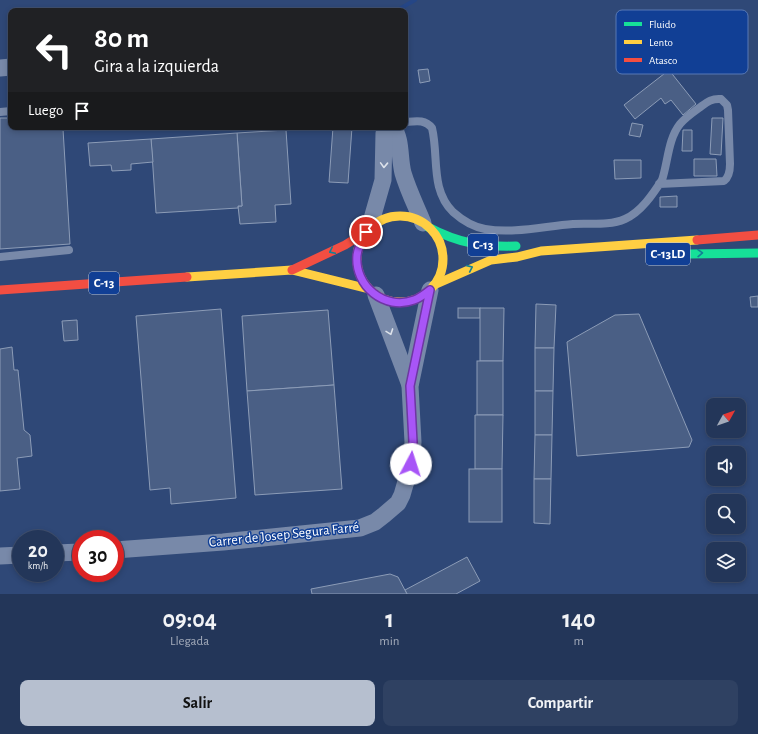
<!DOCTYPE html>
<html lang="es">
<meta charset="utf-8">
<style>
:root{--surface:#233659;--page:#2f4162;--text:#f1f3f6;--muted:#a3abba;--line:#40506f;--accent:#b6bfcf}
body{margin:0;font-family:"Alegreya Sans",sans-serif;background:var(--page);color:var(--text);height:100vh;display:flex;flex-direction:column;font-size:15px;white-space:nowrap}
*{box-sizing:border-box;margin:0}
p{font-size:13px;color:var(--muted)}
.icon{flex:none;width:22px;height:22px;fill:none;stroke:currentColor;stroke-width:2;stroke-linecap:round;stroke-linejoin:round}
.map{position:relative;height:594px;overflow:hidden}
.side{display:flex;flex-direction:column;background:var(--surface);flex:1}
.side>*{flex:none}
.top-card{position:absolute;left:8px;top:8px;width:400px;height:122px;border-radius:8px;box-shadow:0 2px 6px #0003,0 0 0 1px var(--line);background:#202124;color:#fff;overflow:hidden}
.needle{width:26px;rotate:50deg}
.controls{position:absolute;left:706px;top:398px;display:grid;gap:8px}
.controls a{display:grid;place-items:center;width:40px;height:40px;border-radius:8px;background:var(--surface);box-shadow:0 2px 6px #0003,0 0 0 1px var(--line);font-size:20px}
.speed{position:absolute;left:12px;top:530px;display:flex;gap:8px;font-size:20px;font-weight:700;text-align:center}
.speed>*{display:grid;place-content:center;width:52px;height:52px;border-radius:50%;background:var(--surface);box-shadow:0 2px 6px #0003,0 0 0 1px var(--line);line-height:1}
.speed small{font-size:10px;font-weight:400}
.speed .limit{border:6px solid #d22;background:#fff;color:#111}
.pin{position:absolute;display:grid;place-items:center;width:34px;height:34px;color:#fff;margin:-17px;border:2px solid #fff;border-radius:50%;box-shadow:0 1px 4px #0007}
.me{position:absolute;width:44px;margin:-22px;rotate:5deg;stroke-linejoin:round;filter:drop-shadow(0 0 3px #0008)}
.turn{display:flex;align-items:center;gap:14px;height:84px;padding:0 20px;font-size:18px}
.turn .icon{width:52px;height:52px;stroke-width:2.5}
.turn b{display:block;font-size:28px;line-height:34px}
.then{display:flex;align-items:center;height:38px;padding:0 20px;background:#0003;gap:8px;font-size:15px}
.eta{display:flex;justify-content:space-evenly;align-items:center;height:68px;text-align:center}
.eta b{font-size:24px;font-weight:700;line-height:28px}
.button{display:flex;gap:8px;margin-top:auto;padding:8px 20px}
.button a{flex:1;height:46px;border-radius:8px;background:var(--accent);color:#111;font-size:16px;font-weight:700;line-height:46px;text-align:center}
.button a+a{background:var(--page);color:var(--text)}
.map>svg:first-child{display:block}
</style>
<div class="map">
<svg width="758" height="594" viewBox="0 0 758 594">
<rect width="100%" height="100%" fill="#2f4877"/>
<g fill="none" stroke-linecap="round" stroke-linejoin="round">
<!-- stream -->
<path stroke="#254686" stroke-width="4" d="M396 11 415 0"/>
</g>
<!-- building -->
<g fill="#4a5f85" stroke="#8c9cb7">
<path d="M428 69 430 81 420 83 418 70Z"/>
<path d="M669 70 696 104 683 115 671 100 665 104 661 98 635 119 624 105Z"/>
<path d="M0 118H11V127H43V130L63 129 70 244 0 249Z"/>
<path d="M712 118H723L721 155 710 154Z"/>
<path d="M632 123 643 125 640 137 629 135Z"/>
<path d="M333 127H352L348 183 329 182Z"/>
<path d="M286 130 291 204 275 205 276 222 240 224 238 206H242L237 133Z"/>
<path d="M683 130H692V151H682Z"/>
<path d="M237 133 242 206H238V208L156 213 151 139Z"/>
<path d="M151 139 153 162 131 164V170L112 171 111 165 90 166 88 143Z"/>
<path d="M694 159H716L717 176H694Z"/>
<path d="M614 160H641V178L615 179Z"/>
<path d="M677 196V207H660V197Z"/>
<path d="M758 296V307H751L750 297Z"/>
<path d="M536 304 556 305 554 348H535Z"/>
<rect x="458" y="308" width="22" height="10"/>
<path d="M480 308H504L503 361H480Z"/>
<path d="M221 309 236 498 171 504 170 488 150 490 136 316Z"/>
<path d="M328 310 334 385 247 391 242 316Z"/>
<path d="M639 314 692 440 689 447 577 456 567 342 615 315Z"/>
<path d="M77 320 78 340 64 341 62 321Z"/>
<path d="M12 347 14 370H18L24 430 30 435 32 456 17 458 20 489 0 491V349Z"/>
<path d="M535 348H554L553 391H535Z"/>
<rect x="477" y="361" width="26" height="54"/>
<path d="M334 385 342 489 255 495 247 391Z"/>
<path d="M535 391H553L552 435H535Z"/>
<path d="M475 415H503L502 469H475Z"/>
<path d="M535 435H552L551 479H534Z"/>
<rect x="469" y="469" width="33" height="53"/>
<path d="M534 479H551L550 524 534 523Z"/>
<path d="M467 557 480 581 456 594H407L405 590Z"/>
<path d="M390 574 398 577 407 594H312L311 589Z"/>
</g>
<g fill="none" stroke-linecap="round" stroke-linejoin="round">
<!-- lane -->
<g stroke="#7889a9" stroke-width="8">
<path d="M0 112 11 111"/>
<path d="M405 122C416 121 425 119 432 128 439 157 430 189 453 212 462 220 474 227 485 229 514 234 545 226 573 224 590 223 609 226 625 219 641 212 653 194 662 180 668 162 668 139 680 124 685 118 692 113 699 108 706 103 711 98 721 99L727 105 728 110 730 164C730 171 729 177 724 181L659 184"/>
<path d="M0 257 69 250"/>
</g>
<!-- street -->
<g stroke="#7889a9" stroke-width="17">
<path d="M0 68 11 67"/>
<path d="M393 127C402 140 399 158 403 173 408 190 416 206 423 223"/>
<path d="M369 229 383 180 384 133 388 127"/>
<path d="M376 295 410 385"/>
<path d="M115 550 223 542 360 528 375 522 384 515 398 503 402 495 411 464 413 442 410 386 430 290"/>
<path d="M55 553 81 552"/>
<path d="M0 556 21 555"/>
</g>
<!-- fast -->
<g stroke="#16e098" stroke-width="9">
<path d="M428 227C458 243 482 247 516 246"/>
<path d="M690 254 758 253"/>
</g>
<!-- slow -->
<g stroke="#ffcf43" stroke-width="9">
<circle cx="400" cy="259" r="43"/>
<path d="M187 277 292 270 369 289"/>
<path d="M434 285 491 260 517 257 541 251 697 240"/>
</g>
<!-- jam -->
<g stroke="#f24e42" stroke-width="9">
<path d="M697 240 758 235"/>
<path d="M292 270 345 245 366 232"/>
<path d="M0 290 187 277"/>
</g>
</g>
<!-- one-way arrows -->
<defs><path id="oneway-chevron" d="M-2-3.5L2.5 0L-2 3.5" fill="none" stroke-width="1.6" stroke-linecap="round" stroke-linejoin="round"/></defs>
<g stroke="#dde2ea">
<use href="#oneway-chevron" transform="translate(384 165) rotate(92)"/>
<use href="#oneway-chevron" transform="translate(390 332) rotate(70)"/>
</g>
<g stroke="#137f96">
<use href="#oneway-chevron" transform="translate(332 251) rotate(154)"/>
<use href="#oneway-chevron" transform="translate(700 253) rotate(-2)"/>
<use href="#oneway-chevron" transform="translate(470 268) rotate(-24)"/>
</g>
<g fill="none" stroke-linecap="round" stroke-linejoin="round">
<defs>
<path id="route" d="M366 232C362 240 358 247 357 255 354 286 385 311 414 300 420 298 425 294 430 290L410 386 413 442 411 464"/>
</defs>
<!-- route casing -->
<use href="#route" stroke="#6d37a1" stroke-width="10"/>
<!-- route -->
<use href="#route" stroke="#a855f7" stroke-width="7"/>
</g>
<g text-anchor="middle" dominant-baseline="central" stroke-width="3" stroke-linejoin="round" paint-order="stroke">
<!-- shield labels -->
<g fill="#113f95" stroke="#b8c5df" stroke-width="1">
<rect x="468" y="234" width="30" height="22" rx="3"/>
<rect x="646" y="243" width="44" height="22" rx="3"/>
<rect x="89" y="272" width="30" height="22" rx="3"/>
</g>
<g font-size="13" font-weight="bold" fill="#fff">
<text x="483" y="245">C-13</text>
<text x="668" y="254">C-13LD</text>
<text x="104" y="283">C-13</text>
</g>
<!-- street labels -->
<g font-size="14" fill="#fff" stroke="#113f95">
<text transform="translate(284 535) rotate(-6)">Carrer de Josep Segura Farré</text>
</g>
</g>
<!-- legend -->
<rect x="616" y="10" width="132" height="64" rx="6" fill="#113f95" stroke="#5879b5" stroke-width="1"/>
<rect x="624" y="22" width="18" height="4" fill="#16e098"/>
<rect x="624" y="40" width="18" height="4" fill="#ffcf43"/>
<rect x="624" y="58" width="18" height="4" fill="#f24e42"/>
<g font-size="11" fill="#fff">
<text x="649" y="28">Fluido</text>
<text x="649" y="46">Lento</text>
<text x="649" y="64">Atasco</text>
</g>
</svg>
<div class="controls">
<a><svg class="needle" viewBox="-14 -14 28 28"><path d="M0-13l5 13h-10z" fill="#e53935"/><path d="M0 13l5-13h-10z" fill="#a3abba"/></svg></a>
<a><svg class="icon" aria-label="sound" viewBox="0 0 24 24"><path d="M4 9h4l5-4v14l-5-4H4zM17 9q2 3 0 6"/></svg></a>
<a><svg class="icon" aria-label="search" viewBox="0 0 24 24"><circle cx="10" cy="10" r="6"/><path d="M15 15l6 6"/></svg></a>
<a><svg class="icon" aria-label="layers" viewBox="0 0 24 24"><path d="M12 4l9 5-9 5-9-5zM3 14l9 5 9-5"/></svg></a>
</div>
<div class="speed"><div>20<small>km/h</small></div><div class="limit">30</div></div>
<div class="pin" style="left:366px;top:232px;background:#d93025"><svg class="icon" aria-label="arrive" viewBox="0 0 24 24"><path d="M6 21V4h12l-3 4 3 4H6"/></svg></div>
<svg class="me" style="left:411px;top:464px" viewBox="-20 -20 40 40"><circle r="19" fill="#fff"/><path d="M0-13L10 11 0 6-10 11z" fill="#a855f7"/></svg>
<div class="top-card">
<div class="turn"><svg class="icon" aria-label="left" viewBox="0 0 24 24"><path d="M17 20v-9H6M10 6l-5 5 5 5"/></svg><div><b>80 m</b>Gira a la izquierda</div></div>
<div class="then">Luego<svg class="icon" aria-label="arrive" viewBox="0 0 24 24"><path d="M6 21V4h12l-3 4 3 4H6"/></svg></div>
</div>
</div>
<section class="side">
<div class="eta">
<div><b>09:04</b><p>Llegada</p></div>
<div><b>1</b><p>min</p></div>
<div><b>140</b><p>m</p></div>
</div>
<div class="button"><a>Salir</a><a>Compartir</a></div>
</section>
